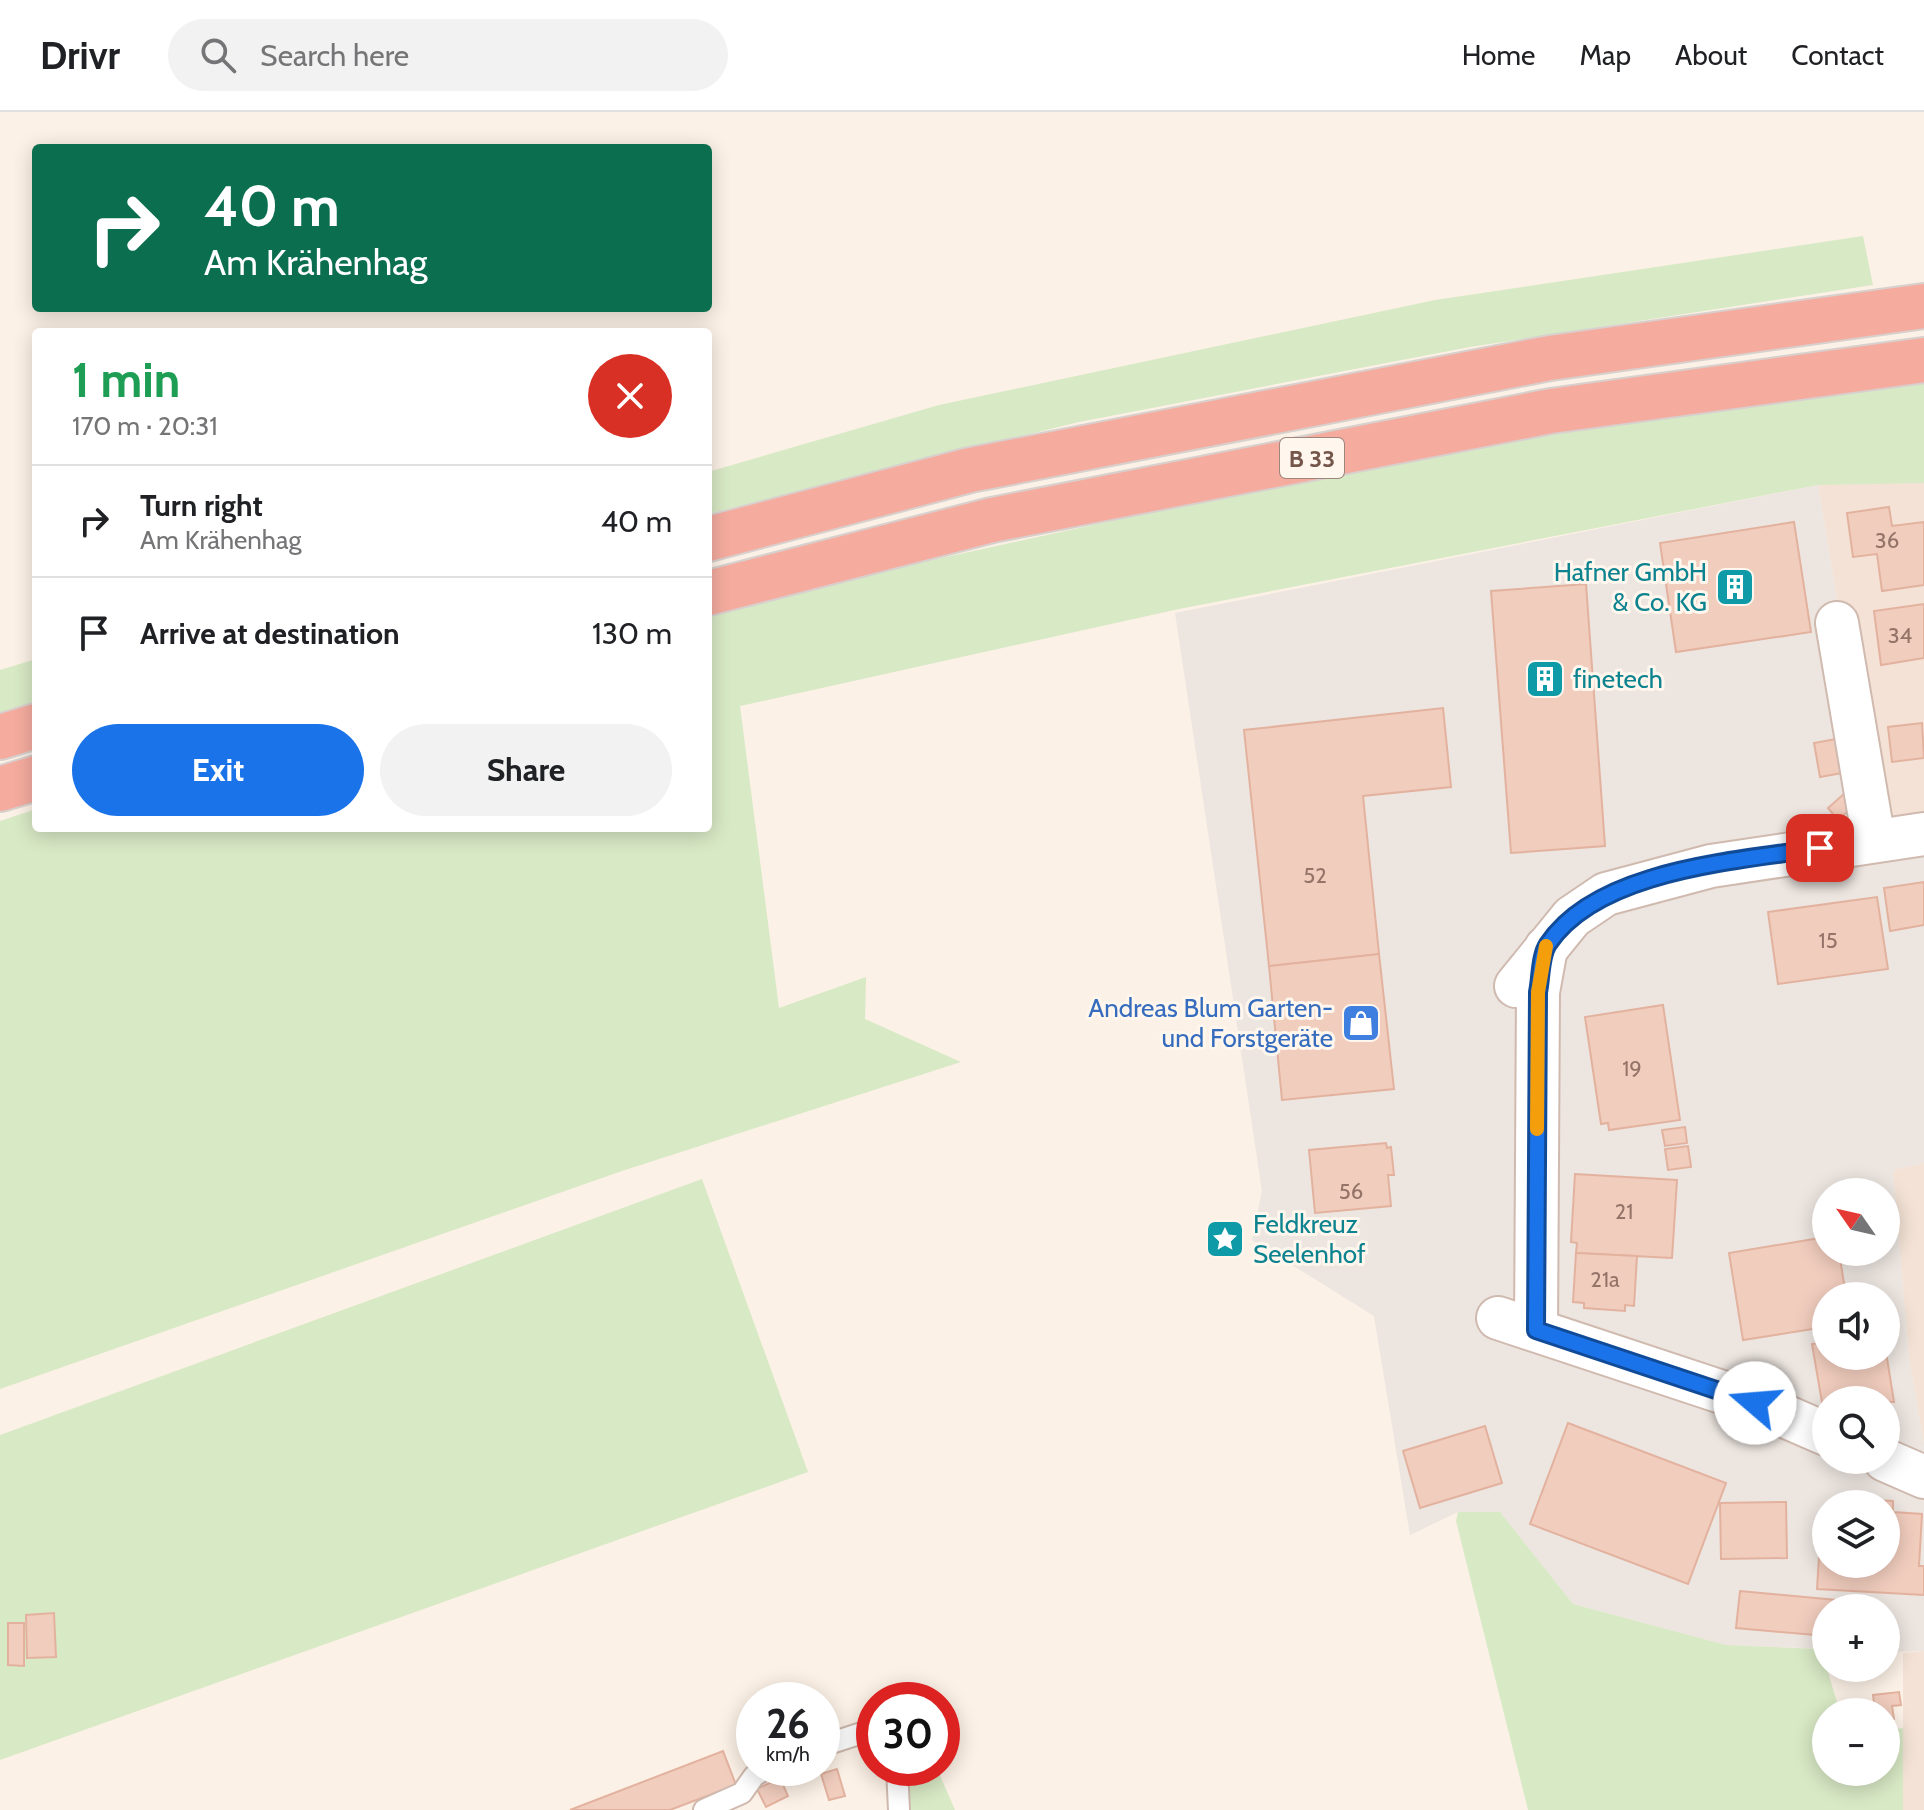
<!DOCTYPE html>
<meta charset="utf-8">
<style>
:root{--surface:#fff;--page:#f2f2f2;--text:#202124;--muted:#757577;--line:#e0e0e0;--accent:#1a73e8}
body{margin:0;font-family:Cabin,sans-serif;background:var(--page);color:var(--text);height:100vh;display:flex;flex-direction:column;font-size:30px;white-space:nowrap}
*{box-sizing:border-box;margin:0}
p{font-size:26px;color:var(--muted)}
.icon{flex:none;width:44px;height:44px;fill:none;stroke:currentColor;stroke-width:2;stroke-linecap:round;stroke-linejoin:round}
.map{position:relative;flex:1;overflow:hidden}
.panel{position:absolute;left:32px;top:216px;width:680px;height:504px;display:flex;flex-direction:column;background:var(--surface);border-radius:8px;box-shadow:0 4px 20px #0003}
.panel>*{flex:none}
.hud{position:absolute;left:32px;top:32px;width:680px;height:168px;border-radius:8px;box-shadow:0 4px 20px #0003;background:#0b6e4f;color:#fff;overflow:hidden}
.needle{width:52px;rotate:304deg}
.buttons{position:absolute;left:1812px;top:1066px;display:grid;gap:16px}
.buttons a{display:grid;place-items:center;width:88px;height:88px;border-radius:50%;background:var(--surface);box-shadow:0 4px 20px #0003;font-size:40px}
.speed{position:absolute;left:736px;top:1570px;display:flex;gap:16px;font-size:40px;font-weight:700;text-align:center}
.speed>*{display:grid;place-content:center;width:104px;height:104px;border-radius:50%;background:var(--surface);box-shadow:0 4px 20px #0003;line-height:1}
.speed small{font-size:20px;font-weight:400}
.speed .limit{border:12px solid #d22;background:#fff;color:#111}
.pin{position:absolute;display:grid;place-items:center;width:68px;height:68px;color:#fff;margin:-34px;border-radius:16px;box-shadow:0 4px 12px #0006}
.me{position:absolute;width:88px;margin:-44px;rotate:288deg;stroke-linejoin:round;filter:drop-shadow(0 0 6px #0008)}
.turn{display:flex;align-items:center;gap:28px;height:168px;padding:0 40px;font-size:36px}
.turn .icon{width:104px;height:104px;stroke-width:2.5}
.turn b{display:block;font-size:56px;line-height:68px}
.round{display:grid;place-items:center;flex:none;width:84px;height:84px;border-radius:42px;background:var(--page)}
.head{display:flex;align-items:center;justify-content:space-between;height:136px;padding:0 40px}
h1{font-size:48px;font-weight:700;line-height:60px;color:#1e9e55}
.button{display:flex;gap:16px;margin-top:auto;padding:16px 40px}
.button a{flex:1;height:92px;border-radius:48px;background:var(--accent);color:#fff;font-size:32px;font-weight:700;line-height:92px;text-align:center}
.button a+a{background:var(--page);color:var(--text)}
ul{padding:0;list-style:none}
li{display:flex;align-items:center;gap:24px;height:112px;padding:0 40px;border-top:2px solid var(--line)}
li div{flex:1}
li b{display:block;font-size:30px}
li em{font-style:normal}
header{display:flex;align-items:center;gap:48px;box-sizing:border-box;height:112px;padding:0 40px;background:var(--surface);border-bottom:2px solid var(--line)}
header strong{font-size:38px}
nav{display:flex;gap:44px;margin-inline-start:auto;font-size:28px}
.search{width:560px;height:72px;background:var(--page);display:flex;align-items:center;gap:20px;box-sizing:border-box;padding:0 28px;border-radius:44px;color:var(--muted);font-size:30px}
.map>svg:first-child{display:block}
</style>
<header>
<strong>Drivr</strong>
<div class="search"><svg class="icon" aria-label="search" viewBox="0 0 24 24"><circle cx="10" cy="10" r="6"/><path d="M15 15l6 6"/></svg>Search here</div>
<nav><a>Home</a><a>Map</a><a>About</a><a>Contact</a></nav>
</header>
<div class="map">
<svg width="1924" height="1698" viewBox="0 0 1924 1698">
<rect width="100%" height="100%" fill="#fcf1e6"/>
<!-- residential -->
<g fill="#f3e2d5">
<path d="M1924 370V714L1874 711 1818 373Z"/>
<path d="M1924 1051V1332L1909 1245 1893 1058Z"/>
<path d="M1924 1539V1698H1903V1541Z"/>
</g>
<!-- industrial -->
<path fill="#ece5e0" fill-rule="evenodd" d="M1818 373 1874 710 1924 714V1051L1893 1058 1909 1245 1924 1332V1539L1886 1540V1496H1826V1537L1726 1533 1573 1492 1500 1400H1458L1410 1423 1374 1204 1252 1128 1262 1079 1175 501ZM1826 1080H1886V1140H1826ZM1826 1184H1886V1244H1826ZM1826 1288H1886V1348H1826ZM1826 1392H1886V1452H1826Z"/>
<!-- green -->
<g fill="#d8e9c5">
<path d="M1863 124 1873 173 1470 235 1079 310 708 402V360L939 293 1435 188Z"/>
<path d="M1924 271V371L1818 373 1179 497 740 594 779 896 866 865 865 907 961 950 622 1059 0 1277V709L36 697V716H708V504L877 460 1193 391 1535 325Z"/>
<path d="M36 547V591L0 603V558Z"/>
<path d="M702 1067 808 1360 0 1648V1323Z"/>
<path d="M1458 1400H1500L1573 1492 1726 1533 1821 1537 1840 1600H1826V1660H1886V1618L1903 1616V1698H1528L1456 1409Z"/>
<path d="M939 1661 955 1698H907L903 1673Z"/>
</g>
<!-- building -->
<g fill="#f1cdbe" stroke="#e3b29f" stroke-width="2">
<path d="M1889 395 1892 414 1924 410V473L1882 479 1877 442 1853 445 1847 401Z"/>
<path d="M1794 410 1811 520 1676 540 1660 431Z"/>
<path d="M1586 472 1605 734 1511 741 1491 479Z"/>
<path d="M1924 492V546L1881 553 1874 499Z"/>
<path d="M1443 596 1451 675 1363 684 1379 842 1269 854 1244 618Z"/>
<path d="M1922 611 1924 646 1892 650 1888 615Z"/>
<path d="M1847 625 1853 659 1820 665 1814 631Z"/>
<path d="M1846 680 1857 691 1838 708 1828 696Z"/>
<path d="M1924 770V813L1890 819 1884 776Z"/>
<path d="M1877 785 1888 857 1778 872 1768 800Z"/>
<path d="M1379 842 1394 977 1282 988 1269 854Z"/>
<path d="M1663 893 1680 1008 1609 1018 1608 1011 1601 1012 1585 905Z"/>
<path d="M1685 1015 1687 1031 1665 1034 1662 1018Z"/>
<path d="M1386 1031 1387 1036 1391 1035 1394 1063H1388L1391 1094 1315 1101 1309 1038Z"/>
<path d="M1688 1034 1691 1055 1668 1058 1665 1037Z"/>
<path d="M1575 1062 1677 1068 1672 1146 1576 1141 1577 1131 1571 1130Z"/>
<path d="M1826 1125V1140H1839L1846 1184H1826V1215L1743 1228 1729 1141Z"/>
<path d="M1576 1141 1637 1144 1634 1194 1625 1193V1199L1584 1196V1191L1573 1190Z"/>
<path d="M1826 1230V1244H1886V1240L1894 1290 1826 1288 1824 1302 1812 1232Z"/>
<path d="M1568 1311 1726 1371 1688 1472 1530 1412Z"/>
<path d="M1485 1314 1502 1371 1420 1396 1403 1339Z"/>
<path d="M1856 1387 1893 1389V1400L1922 1402 1919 1454H1924V1483L1817 1477 1822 1398H1826V1452H1886V1392H1856Z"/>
<path d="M1786 1390 1787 1446 1721 1447 1720 1391Z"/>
<path d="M1740 1479 1847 1489V1496H1826V1524L1736 1516Z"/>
<path d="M54 1501 56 1545 27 1546 26 1503Z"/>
<path d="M8 1511H24V1554L8 1553Z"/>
<path d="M1899 1580 1901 1593 1892 1594 1894 1607 1886 1608V1600H1875L1873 1583Z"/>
<path d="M723 1639 736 1673 670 1698H570Z"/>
<path d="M837 1657 845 1684 829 1688 821 1662Z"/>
<path d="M780 1666 788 1684 766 1695 757 1677Z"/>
</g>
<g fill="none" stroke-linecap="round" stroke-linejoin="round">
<defs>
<g id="lane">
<path d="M822 1634 874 1617"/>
<path d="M897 1656 899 1698"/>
<path d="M704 1698 742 1681 754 1664 767 1656"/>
</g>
<g id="street">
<path d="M1837 511 1874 729"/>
<path d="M1516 874 1572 805 1606 782 1711 754 1924 722"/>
<path d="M1498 1206 1755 1291 1826 1322"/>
<path d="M1536 1218 1538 880 1546 836"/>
<path d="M1885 1348 1924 1365"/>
</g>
<g id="highway">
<path d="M708 427 970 358 1550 246 1924 194"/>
<path d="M708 481 992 408 1551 299 1924 248"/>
<path d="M0 625 36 614"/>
<path d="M0 677 36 666"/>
</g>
</defs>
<!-- lane casing -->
<use href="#lane" stroke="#d0baaf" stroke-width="24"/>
<!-- street casing -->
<use href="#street" stroke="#d0baaf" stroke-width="46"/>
<!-- highway casing -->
<use href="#highway" stroke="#d8d0cd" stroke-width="48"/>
<!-- lane -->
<use href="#lane" stroke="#fff" stroke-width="20"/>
<!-- street -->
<use href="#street" stroke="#fff" stroke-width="42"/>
<!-- highway -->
<use href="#highway" stroke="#f5ac9f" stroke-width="44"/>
</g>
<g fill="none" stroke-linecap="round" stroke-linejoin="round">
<defs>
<path id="route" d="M1755 1291 1536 1218 1538 880C1541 866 1540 844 1548 832 1598 757 1738 749 1820 736"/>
</defs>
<!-- route casing -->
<use href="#route" stroke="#114b97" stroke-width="20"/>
<!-- route -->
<use href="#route" stroke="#1a73e8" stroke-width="14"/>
<!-- slow -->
<path stroke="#f59e0b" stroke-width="14" d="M1537 1017 1538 880 1546 834"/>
</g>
<!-- icons -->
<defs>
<symbol id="building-square" viewBox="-11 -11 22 22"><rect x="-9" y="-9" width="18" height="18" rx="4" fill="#0f9aa8" stroke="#fff6ed"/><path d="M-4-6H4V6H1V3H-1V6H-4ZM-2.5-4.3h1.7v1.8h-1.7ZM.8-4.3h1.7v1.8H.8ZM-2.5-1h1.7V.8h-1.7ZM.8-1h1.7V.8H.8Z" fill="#fff"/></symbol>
<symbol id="shop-square" viewBox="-11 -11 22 22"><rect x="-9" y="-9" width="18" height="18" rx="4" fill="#3f7fe0" stroke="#fff6ed"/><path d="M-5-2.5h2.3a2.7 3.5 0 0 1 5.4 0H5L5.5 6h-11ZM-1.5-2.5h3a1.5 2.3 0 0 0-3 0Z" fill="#fff"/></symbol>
<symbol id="sight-square" viewBox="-11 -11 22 22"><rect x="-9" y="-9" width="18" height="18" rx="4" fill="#0f9aa8" stroke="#fff6ed"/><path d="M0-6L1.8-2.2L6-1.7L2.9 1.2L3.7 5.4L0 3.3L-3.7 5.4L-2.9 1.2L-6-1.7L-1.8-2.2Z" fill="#fff"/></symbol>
</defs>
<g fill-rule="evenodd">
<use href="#building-square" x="1713" y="453" width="44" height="44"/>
<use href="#building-square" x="1523" y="545" width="44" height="44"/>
<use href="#shop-square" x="1339" y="889" width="44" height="44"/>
<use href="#sight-square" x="1203" y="1105" width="44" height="44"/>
</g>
<g text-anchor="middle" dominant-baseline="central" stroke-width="6" stroke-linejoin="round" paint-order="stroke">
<!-- number labels -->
<g font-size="22" fill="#947468">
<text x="1887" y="428">36</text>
<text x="1900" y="523">34</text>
<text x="1315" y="763">52</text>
<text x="1828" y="828">15</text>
<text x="1632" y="956">19</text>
<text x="1351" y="1079">56</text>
<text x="1624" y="1099">21</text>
<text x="1605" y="1167">21a</text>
</g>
<!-- shield labels -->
<rect fill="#fff6ed" stroke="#9e867c" stroke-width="2" x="1280" y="326" width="64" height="40" rx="6"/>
<g font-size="24" font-weight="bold" fill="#75564b">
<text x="1312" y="346">B 33</text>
</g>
<!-- culture labels -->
<g font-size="26" fill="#0d838f" stroke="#fff6ed" text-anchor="start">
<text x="1707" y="460" text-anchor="end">Hafner GmbH<tspan x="1707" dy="30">&amp; Co. KG</tspan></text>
<text x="1573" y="567">finetech</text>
<text x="1253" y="1112">Feldkreuz<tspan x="1253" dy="30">Seelenhof</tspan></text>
</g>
<!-- shop labels -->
<g font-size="26" fill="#366cbe" stroke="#fff6ed" text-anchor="end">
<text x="1333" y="896">Andreas Blum Garten-<tspan x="1333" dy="30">und Forstgeräte</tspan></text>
</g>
</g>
</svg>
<div class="buttons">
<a><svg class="needle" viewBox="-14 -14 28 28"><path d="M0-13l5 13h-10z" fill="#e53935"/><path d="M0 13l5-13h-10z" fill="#757577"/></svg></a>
<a><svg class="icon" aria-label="sound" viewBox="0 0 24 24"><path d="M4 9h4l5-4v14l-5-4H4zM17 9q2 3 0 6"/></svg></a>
<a><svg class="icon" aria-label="search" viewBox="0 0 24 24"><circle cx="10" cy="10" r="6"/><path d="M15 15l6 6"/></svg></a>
<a><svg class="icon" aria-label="layers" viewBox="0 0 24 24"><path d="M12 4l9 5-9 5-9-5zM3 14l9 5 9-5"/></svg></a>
<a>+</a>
<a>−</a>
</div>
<div class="speed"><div>26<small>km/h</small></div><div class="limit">30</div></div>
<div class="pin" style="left:1820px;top:736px;background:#d93025"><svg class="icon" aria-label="arrive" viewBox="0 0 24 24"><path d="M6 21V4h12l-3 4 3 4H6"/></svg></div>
<svg class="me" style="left:1755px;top:1291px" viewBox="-20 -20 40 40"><circle r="19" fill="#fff"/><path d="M0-13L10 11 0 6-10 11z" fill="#1a73e8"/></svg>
<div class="hud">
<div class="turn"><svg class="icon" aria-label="right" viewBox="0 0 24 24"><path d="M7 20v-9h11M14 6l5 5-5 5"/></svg><div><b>40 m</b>Am Krähenhag</div></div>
</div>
<section class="panel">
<div class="head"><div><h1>1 min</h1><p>170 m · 20:31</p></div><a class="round" style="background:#d93025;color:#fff"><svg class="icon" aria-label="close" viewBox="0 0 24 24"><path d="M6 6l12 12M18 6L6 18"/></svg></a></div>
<ul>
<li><svg class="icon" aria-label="right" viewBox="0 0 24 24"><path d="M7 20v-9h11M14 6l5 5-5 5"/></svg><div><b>Turn right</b><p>Am Krähenhag</p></div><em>40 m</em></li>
<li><svg class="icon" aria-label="arrive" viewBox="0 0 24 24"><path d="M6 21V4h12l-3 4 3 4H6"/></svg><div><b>Arrive at destination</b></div><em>130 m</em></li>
</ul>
<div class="button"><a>Exit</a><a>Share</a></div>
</section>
</div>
